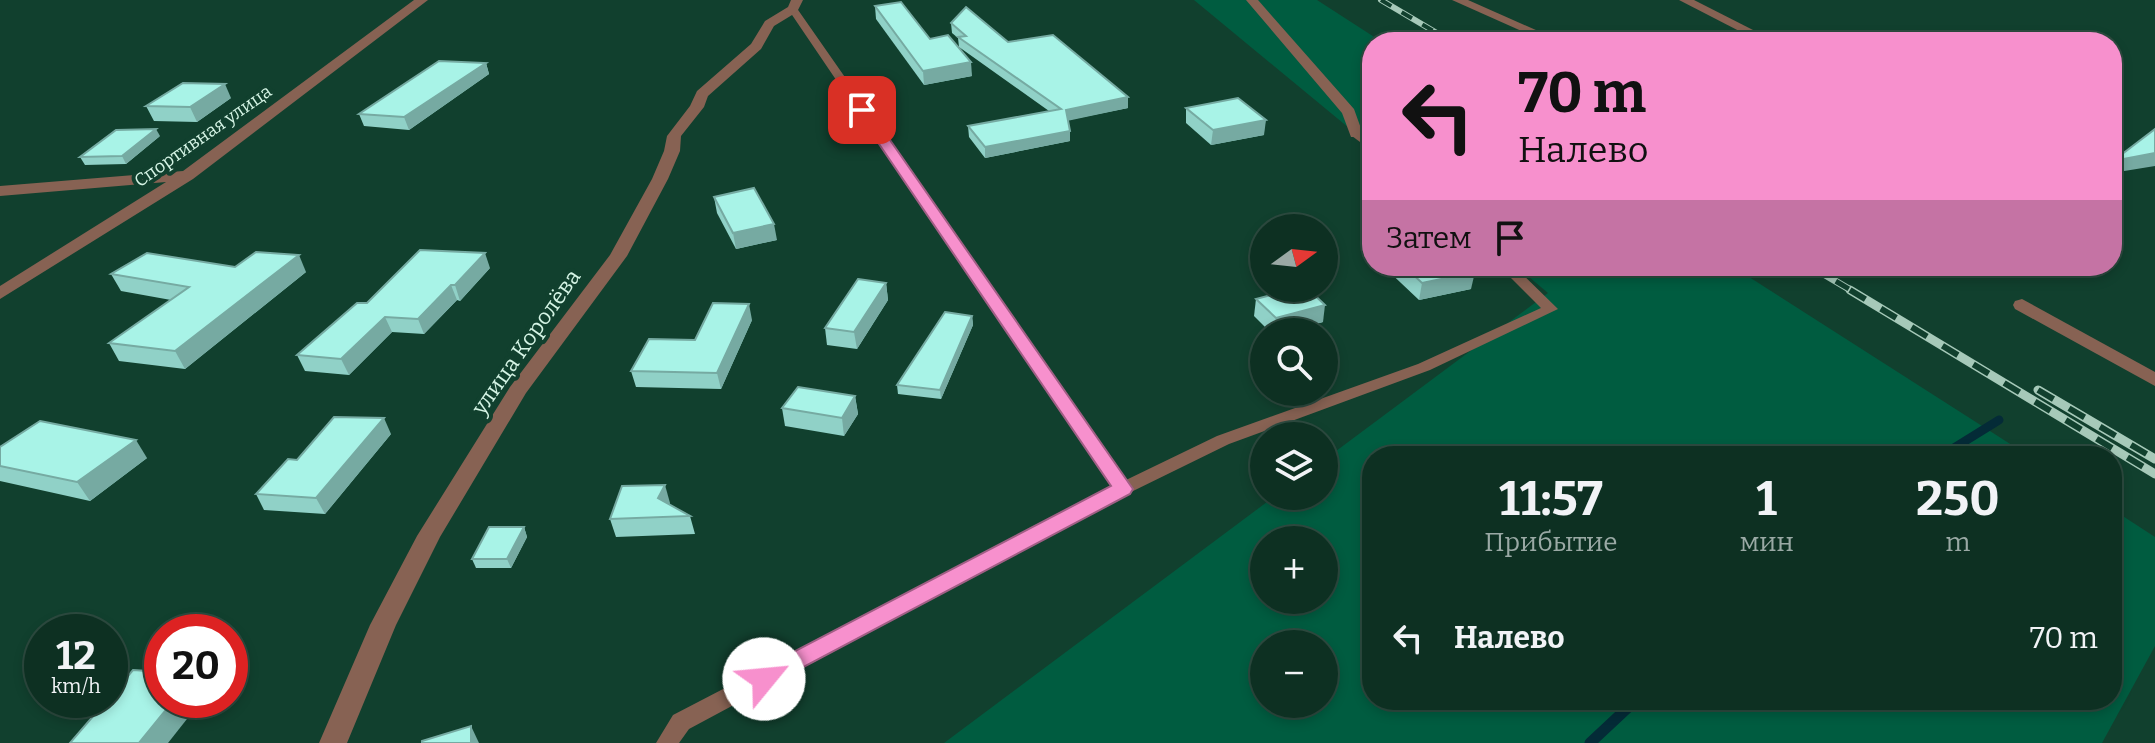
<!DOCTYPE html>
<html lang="ru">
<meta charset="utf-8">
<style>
:root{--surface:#0d3022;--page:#16382a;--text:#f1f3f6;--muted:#9aa9a5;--line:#2d4b40}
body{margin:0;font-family:Bitter,serif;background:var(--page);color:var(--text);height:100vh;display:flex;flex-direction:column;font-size:30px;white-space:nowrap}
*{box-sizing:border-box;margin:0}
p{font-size:26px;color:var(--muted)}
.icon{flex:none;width:44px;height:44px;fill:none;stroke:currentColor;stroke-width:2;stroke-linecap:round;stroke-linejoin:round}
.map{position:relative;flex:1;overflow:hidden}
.details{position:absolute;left:1362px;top:446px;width:760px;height:264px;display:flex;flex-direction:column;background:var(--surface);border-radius:32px;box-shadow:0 4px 12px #0003,0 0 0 2px var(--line)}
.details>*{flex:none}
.guide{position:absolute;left:1362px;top:32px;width:760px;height:244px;border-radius:32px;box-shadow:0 4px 12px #0003,0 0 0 2px var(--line);background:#f790cd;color:#111;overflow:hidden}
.needle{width:52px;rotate:75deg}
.controls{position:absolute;left:1250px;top:214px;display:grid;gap:16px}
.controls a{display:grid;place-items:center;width:88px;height:88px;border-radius:50%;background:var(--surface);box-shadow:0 4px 12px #0003,0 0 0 2px var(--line);font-size:40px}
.speed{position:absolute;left:24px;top:614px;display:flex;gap:16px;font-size:40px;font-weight:700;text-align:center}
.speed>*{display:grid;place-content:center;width:104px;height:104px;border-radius:50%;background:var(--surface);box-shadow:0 4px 12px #0003,0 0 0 2px var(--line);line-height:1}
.speed small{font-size:20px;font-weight:400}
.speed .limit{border:12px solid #d22;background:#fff;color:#111}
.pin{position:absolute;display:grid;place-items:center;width:68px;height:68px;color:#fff;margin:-34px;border-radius:16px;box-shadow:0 4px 12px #0006}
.me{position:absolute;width:88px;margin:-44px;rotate:62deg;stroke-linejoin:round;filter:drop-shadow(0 0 6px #0008)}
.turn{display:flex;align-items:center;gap:28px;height:168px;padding:0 24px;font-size:36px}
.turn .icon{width:104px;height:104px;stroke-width:2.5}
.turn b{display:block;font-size:56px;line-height:68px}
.then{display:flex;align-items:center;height:76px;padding:0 24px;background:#0003;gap:16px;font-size:30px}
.eta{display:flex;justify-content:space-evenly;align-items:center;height:136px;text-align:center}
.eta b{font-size:48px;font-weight:700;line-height:56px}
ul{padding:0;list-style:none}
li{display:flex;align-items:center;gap:24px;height:112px;padding:0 24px}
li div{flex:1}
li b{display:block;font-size:30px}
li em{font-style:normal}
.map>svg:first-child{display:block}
</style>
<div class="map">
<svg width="2155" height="743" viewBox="0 0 2155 743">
<rect width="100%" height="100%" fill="#11402e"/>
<!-- green -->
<g fill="#005c40" fill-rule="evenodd">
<path d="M1194 0H1317L1382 42H1372V147Z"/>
<path d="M1516 266H1732L2029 456H1372V700H2112V509L2155 537V646L2102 743H944L1275 496H1324V460L1548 293ZM1264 540H1324V600H1264ZM1264 644H1324V704H1264Z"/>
</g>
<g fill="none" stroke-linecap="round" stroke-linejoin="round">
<!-- stream-far1 -->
<path stroke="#042b37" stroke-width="9" d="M1941 456 1999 420"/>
<!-- stream -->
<path stroke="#042b37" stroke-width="11" d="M1590 743 1636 700"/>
<!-- lane -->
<g fill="#876253" fill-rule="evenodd">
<path d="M790 7H796L1126 480 1217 436 1418 364 1541 308 1499 266H1514L1558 309 1430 370 1229 444 1129 493 689 729 679 743H656L673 715 1112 487 788 9Z"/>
<path d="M1356 130 1372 141V151L1352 136 1350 134Z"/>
</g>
<!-- street -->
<g fill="#876253" fill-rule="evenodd">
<path d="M414 0H428L193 179 0 299V286L166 182 0 196V186L183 171Z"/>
<path d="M791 0H803L797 12 774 26 761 49 708 96 704 107 681 136 680 151 668 179 627 256 526 393 440 537 396 625 347 743H319L370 625 417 536 510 387 610 255 652 179 664 151 667 136 690 106 697 91 751 44 765 21 788 7Z"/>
<path d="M1246 0H1258L1354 109 1363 134 1361 137H1351L1342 113Z"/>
<path d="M1452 0H1468L1563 42H1546Z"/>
<path d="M1679 0H1694L1755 31 1745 34Z"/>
<path d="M2022 299 2155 372V386L2015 309 2013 305 2015 301Z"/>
</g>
<defs>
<path id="rail-far2" d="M1381 0 1452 42"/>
<path id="rail-far1" d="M1810 266 1854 292"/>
<g id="rail">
<path d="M1850 290 2155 474"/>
<path d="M2038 390 2155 459"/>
</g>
</defs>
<!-- rail-far2 casing -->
<use href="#rail-far2" stroke="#a6c9b9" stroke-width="6"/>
<!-- rail-far1 casing -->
<use href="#rail-far1" stroke="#a6c9b9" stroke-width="7"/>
<!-- rail casing -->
<use href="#rail" stroke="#a6c9b9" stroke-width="9"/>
<!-- rail-far2 -->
<use href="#rail-far2" stroke="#11402e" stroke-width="4" stroke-dasharray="12" stroke-linecap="butt"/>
<!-- rail-far1 -->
<use href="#rail-far1" stroke="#11402e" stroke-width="5" stroke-dasharray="15" stroke-linecap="butt"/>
<!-- rail -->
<use href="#rail" stroke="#11402e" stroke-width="6" stroke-dasharray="18" stroke-linecap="butt"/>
</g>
<!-- wall -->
<g fill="#90d1c7">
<path d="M875 6 930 39 972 76 924 85 876 19Z"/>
<path d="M951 23 1008 42 1128 108 1068 120 1070 141 985 158 969 137 968 126 1049 111 959 47 958 38 952 33Z"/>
<path d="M486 63 489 74 409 130 364 126 359 114Z"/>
<path d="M231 98 197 122 154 121 146 106Z"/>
<path d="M1186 108 1264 135 1211 145 1186 123Z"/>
<path d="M160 136 126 164 85 165 80 157Z"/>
<path d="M714 197 777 240 736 249 717 213Z"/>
<path d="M1383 266H1468L1471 289 1419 300Z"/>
<path d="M235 267 306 272 185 369 119 361 109 343 171 300 121 291 111 274Z"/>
<path d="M490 268 460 301 457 300 424 334 392 332 349 375 305 371 297 355 367 303Z"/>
<path d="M886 283 888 300 857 349 827 345 825 328Z"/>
<path d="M1256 299 1323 322 1287 332H1270L1254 316Z"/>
<path d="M972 316 973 325 941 399 898 394 897 385Z"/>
<path d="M752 320 721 389 636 387 631 371 695 340Z"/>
<path d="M855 396 858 414 844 436 785 426 782 408Z"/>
<path d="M391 434 325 514 264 510 256 494 297 460Z"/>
<path d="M0 447 147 458 90 501 0 481Z"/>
<path d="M670 503 669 504 690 516 695 534 616 537 610 519Z"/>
<path d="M524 527 527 537 511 568H476L472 559Z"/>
</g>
<!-- shaded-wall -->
<g fill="#76aaa2">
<path d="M971 62 972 76 924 85 923 71Z"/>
<path d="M486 63 489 74 409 130 404 117Z"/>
<path d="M225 84 231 98 197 122 190 107Z"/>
<path d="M1128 97V108L1067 121 1066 110Z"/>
<path d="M1266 120 1264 135 1211 145 1213 130Z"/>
<path d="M156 129 160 136 126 164 122 156Z"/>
<path d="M1070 131V141L985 158V147Z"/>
<path d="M2155 153V166L2112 173 2113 161Z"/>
<path d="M774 224 777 240 736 249 733 233Z"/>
<path d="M485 253 490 268 460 301 455 285Z"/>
<path d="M299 255 306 272 185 369 175 351Z"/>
<path d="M1475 272 1471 289 1419 300 1422 283Z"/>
<path d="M886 283 888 300 857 349 854 332Z"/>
<path d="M451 285 457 300 424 334 418 319Z"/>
<path d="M749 304 752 320 721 389 717 373Z"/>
<path d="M1325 305 1323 322 1287 332H1274L1276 318Z"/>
<path d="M972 316 973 325 941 399 940 390Z"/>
<path d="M385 317 392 332 349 375 341 359Z"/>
<path d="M855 396 858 414 844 436 842 418Z"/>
<path d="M384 418 391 434 325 514 316 498Z"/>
<path d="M136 440 147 458 90 501 77 482Z"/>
<path d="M665 485 670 503 664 517 658 498Z"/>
<path d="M524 527 527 537 511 568 507 559Z"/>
<path d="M174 700H202L168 743H139Z"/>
<path d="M471 726 479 743H471Z"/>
</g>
<!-- building -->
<g fill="#a8f3e7" stroke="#76aaa2" stroke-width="2">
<path d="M901 2 930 39 948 35 971 62 923 71 875 6Z"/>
<path d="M966 7 1008 42 1053 35 1128 97 1066 110 1070 131 985 147 968 126 1061 109 958 37 966 36 951 23Z"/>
<path d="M1653 32 1674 42H1621L1614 38Z"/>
<path d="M439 61 486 63 404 117 359 114Z"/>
<path d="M183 83 225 84 190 107 146 106Z"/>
<path d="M1238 98 1266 120 1213 130 1186 108Z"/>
<path d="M156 129 122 156 80 157 116 130Z"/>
<path d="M2155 129V153L2113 161Z"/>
<path d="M754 188 774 224 733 233 714 197Z"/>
<path d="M420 250 485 253 455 285H451L418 319 385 317 341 359 297 355 357 303H367Z"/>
<path d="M256 252 299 255 175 351 109 343 189 287 111 274 147 253 235 267Z"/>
<path d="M1404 266H1468L1475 272 1422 283Z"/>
<path d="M858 279 886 283 854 332 825 328Z"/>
<path d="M1297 288H1307L1325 305 1276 318 1256 299Z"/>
<path d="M713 303 749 304 717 373 631 371 649 339 695 340Z"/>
<path d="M945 312 972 316 940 390 897 385Z"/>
<path d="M798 387 855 396 842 418 782 408Z"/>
<path d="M334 417 384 418 316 498 256 494 288 459 297 460Z"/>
<path d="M40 421 136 440 77 482 0 466V447Z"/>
<path d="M665 485 658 498 690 516 610 519 622 486Z"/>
<path d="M489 527H524L507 559H472Z"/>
<path d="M133 670 162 672V700H174L139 743H70L107 700H110V697Z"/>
<path d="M471 726V743H422V741Z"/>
</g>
<!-- route -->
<path fill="#f790cd" stroke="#a15e85" stroke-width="2" d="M858 107H867L1133 489 1130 494 764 688 755 686 751 679 755 672 1111 486 856 110Z"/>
<g text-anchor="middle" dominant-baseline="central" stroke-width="8" stroke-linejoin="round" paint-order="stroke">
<!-- far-street labels -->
<g font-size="18" fill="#d5f4e5" stroke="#11402e">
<text transform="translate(203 136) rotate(-35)">Спортивная улица</text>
</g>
<!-- street labels -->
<g font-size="22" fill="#d5f4e5" stroke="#11402e">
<text transform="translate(526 342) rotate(-55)">улица Королёва</text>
</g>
</g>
</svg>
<div class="controls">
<a><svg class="needle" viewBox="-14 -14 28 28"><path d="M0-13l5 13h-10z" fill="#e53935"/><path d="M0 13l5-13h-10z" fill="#9aa9a5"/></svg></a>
<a><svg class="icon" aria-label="search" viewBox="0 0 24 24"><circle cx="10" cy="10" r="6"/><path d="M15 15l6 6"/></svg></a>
<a><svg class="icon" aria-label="layers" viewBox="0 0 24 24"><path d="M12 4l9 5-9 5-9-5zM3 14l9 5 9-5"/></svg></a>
<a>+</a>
<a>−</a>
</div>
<div class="speed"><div>12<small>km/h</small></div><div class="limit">20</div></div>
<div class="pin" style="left:862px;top:110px;background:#d93025"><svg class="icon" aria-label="arrive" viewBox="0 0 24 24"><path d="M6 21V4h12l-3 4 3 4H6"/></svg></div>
<svg class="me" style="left:764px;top:679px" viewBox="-20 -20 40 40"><circle r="19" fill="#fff"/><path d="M0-13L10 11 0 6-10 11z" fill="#f790cd"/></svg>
<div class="guide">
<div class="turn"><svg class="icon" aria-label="left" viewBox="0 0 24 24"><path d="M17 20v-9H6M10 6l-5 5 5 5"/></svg><div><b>70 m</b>Налево</div></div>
<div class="then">Затем<svg class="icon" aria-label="arrive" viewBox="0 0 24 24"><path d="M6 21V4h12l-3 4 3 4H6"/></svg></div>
</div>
<section class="details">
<div class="eta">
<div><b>11:57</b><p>Прибытие</p></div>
<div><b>1</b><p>мин</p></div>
<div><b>250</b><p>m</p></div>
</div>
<ul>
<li><svg class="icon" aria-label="left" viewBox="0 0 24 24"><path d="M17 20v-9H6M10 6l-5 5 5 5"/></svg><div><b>Налево</b></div><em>70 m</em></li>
</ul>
</section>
</div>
